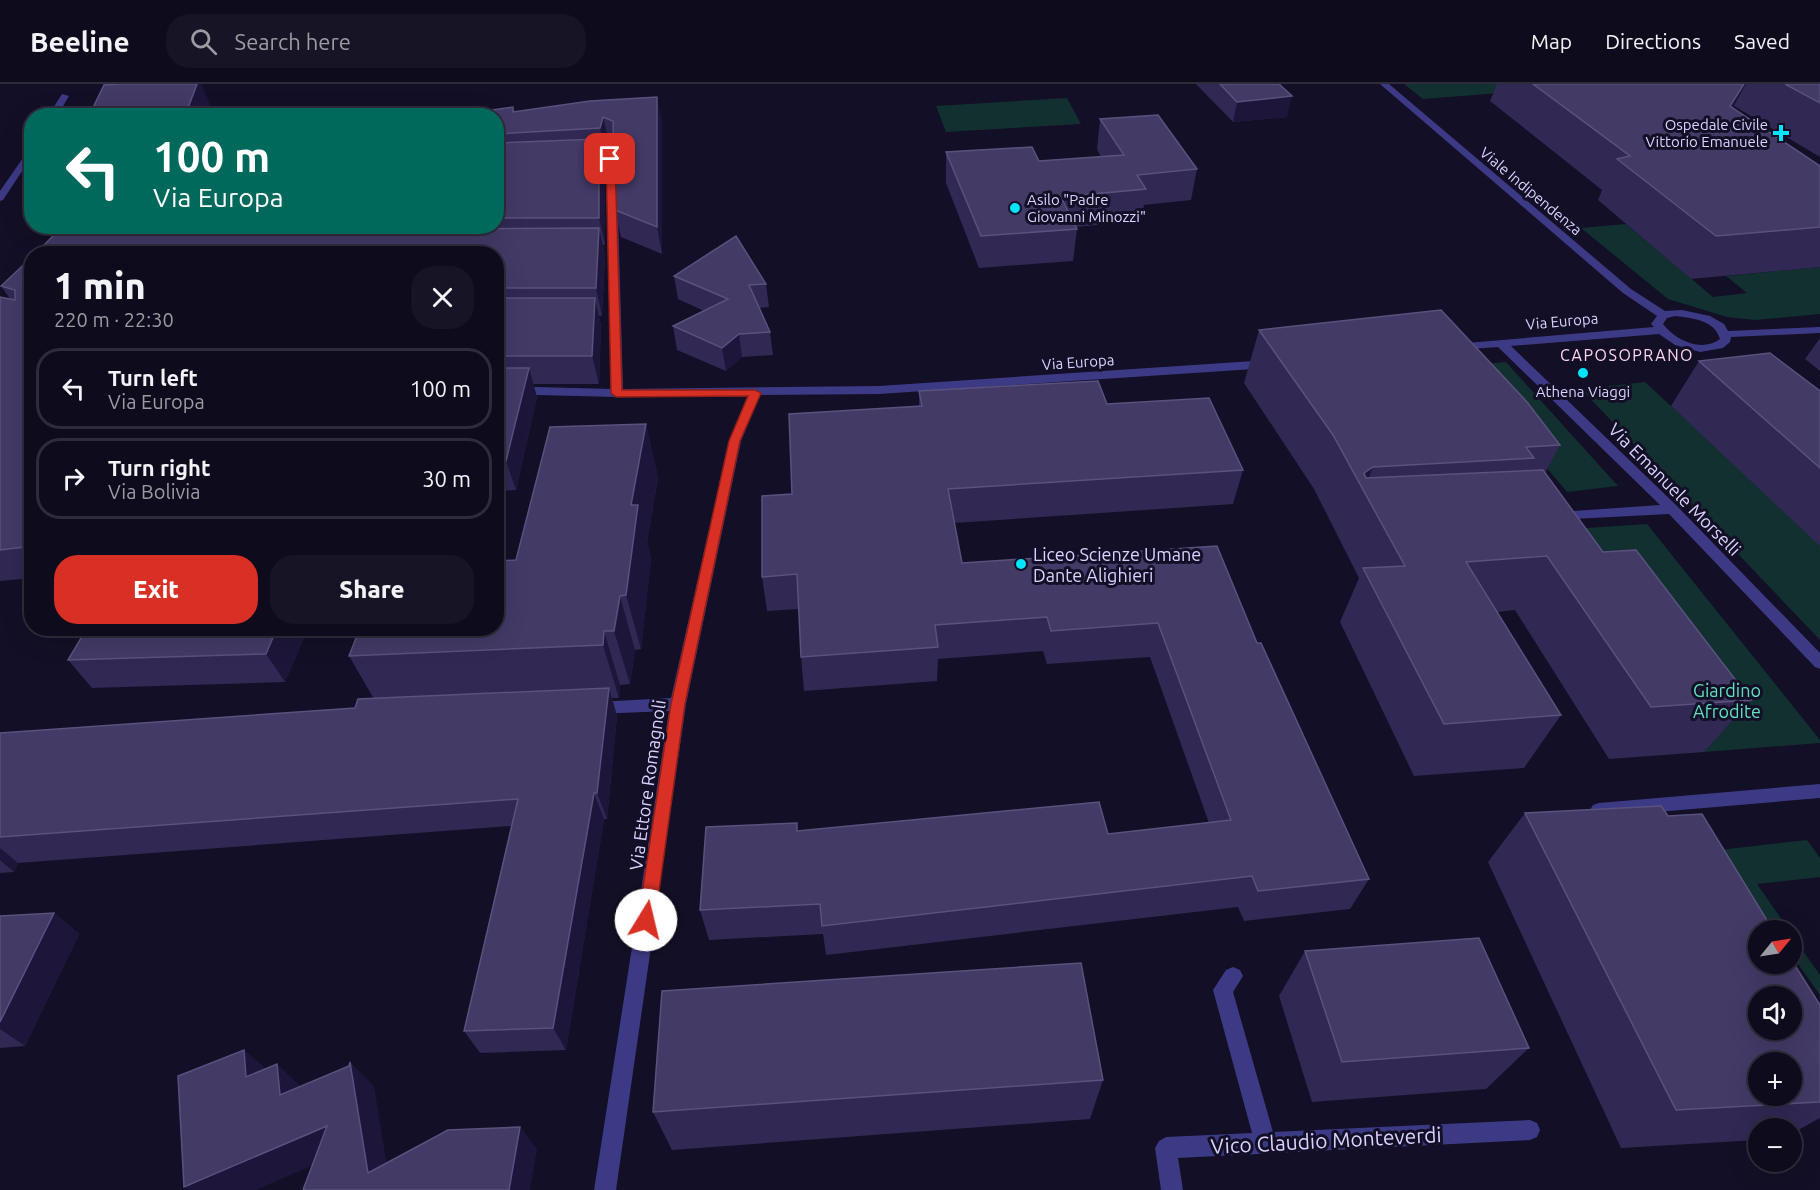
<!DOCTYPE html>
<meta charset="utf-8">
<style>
:root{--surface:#0e0b1c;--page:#171425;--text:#f1f3f6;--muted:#9b9ba3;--line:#2e2b3b;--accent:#d93025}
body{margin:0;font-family:Ubuntu,sans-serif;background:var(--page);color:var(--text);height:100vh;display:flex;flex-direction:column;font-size:22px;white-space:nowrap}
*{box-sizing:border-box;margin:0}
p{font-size:20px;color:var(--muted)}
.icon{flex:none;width:33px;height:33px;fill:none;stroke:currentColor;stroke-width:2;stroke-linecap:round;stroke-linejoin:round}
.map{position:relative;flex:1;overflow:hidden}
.details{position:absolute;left:24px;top:162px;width:480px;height:390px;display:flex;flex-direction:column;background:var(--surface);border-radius:24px;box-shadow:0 6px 24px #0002,0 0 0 2px var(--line)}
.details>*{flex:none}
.banner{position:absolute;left:24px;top:24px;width:480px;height:126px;border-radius:24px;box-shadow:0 6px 24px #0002,0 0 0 2px var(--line);background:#00695c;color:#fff;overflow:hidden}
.needle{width:39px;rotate:60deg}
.buttons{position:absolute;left:1748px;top:836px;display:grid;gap:12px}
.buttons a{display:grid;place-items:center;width:54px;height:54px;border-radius:50%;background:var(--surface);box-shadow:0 6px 24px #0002,0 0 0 2px var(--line);font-size:30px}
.pin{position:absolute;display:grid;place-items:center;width:51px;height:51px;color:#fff;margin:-26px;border-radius:12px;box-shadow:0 3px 9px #0006}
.me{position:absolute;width:66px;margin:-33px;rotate:9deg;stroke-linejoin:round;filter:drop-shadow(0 0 4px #0008)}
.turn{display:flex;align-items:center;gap:21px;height:126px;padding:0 30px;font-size:27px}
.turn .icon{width:78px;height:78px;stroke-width:2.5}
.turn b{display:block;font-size:42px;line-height:51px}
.round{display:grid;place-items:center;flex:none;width:63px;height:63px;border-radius:24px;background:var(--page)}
.summary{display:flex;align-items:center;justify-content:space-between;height:102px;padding:0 30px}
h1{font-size:36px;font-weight:800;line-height:45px}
.action{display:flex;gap:12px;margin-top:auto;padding:12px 30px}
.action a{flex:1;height:69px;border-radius:24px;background:var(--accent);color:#fff;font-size:24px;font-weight:800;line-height:69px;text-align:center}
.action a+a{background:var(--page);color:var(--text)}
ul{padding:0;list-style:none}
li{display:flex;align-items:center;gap:18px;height:81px;margin:0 12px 9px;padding:0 18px;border:3px solid var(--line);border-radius:24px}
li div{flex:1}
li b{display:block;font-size:22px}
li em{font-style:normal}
header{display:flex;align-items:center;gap:36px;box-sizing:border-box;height:84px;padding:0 30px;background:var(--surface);border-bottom:2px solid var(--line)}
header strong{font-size:28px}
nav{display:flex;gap:33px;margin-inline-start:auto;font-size:21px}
.search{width:420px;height:54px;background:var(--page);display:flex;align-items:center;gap:15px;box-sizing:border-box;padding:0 21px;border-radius:24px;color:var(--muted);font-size:22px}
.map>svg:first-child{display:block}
</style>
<header>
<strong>Beeline</strong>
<div class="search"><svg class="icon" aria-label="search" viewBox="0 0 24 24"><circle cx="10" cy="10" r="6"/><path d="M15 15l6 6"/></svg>Search here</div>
<nav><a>Map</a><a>Directions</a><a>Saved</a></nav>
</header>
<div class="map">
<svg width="1820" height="1106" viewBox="0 0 1820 1106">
<rect width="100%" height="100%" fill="#130f26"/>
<!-- green -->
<g fill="#12302f">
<path d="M1404 0H1617L1423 15Z"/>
<path d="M1067 14 1081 40 946 48 936 22Z"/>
<path d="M1626 140 1713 213 1747 209 1726 192 1820 183V230L1755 236 1727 233 1668 215 1581 144Z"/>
<path d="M1506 278 1618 402 1567 408 1461 282Z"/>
<path d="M1645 298 1820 460V556L1581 305Z"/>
<path d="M1647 440 1820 656V659L1704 668 1557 446Z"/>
<path d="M1807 756 1820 774V793L1757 800 1789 846H1774L1719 766Z"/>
<path d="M1791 850 1820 891V911L1791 870Z"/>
</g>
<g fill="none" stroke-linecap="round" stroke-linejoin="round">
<!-- minor -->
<g fill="#3d3a85" fill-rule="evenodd">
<path d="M1380 0H1389L1631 205 1665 227 1682 226 1710 232 1724 240 1728 247 1820 243V249L1731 253 1730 258 1723 264 1700 268 1675 261 1659 250 1511 262 1677 422 1820 569V585L1815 583 1669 430 1554 436 1552 433 1559 428 1660 421 1498 263 1455 266 1449 263 1455 260 1654 243 1651 240 1657 232 1623 209ZM1675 232C1692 234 1715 236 1720 255 1702 269 1675 256 1663 240L1667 234Z"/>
<path d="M62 10 69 12 57 32H48Z"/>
<path d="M611 59 616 62 623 305 879 302 1269 276 1275 280 1269 284 879 310 760 311 741 357 686 620 616 1106H594L669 627 596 630 590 628 588 624 590 620 596 618 671 614 729 357 748 311 617 313 496 310V302L611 305 606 62Z"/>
<path d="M32 61V72L3 116 0 117V107Z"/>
<path d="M1820 700V714L1599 733 1593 731 1590 726 1593 721 1599 719Z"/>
<path d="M1233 883 1240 886 1243 892 1233 908 1273 1048 1530 1036 1537 1039 1540 1046 1537 1053 1530 1056 1178 1074 1183 1106H1161L1155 1064 1159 1057 1166 1053 1252 1049 1213 906 1226 886Z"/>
</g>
</g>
<!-- wall -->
<g fill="#312854">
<path d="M1196 0H1279L1287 33 1233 38Z"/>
<path d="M1497 0H1820V73L1734 22 1733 24 1820 82V183L1691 195 1598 116 1602 106 1490 17Z"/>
<path d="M590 17 662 38V170L621 153 615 126 614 60 609 58 605 70H603L605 80V161H603L605 171 602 232H599L601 242 599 300H533L537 313 516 406 496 407V170L63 142H496V32L513 23 515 28Z"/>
<path d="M1100 35 1197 85 1191 116 1144 121 1141 137 1076 143 1077 145 1073 177 979 184 946 99V68L1039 77 1101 73 1097 65Z"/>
<path d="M32 173V494L0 497V213L10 215 1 202Z"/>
<path d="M674 192 766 200 769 223 759 224 770 248 773 271 742 273 726 287 677 266 673 242 704 227 678 215Z"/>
<path d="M1259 246 1560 361 1545 389 1603 468 1751 616 1704 668 1609 675 1515 526 1497 528 1561 631 1524 684 1414 692 1340 538 1359 494 1314 405 1244 299Z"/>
<path d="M1820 254V287L1805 275Z"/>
<path d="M1699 277 1820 307V462L1671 322Z"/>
<path d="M919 307 1107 320 1243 386 1233 420 954 439 962 479 1257 559 1369 795 1350 825 1244 837 1238 823 826 871 823 850 709 856 700 826 798 747 1108 750 1209 739 1150 573 1047 580 1043 567 938 575 937 597 804 607 801 573 799 525 767 527 762 493 792 410 919 322Z"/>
<path d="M646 340 658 394 647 458 651 475 641 565 635 566 630 600 620 601 619 614H612L617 632 607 735H604L566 966 480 969 464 947 511 742 18 779 14 788 0 789V649L355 624 374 615 349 572 516 476Z"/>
<path d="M87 544H308L285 598 92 604 68 576Z"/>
<path d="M1525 729 1668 732 1820 921V1034L1791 1050V1044H1758V1056L1621 1064 1488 778Z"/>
<path d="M54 829 79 850 25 962 0 964V832Z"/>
<path d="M1305 867 1529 964 1486 1005 1312 1018 1279 912Z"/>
<path d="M1103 996 1090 1035 672 1066 653 1028Z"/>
</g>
<!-- shaded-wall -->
<g fill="#1d163a">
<path d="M197 0H201L210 20 206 32H185Z"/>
<path d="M1744 0H1746L1734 22 1708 62 1730 22Z"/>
<path d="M1292 12 1287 33 1233 38 1237 18Z"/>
<path d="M657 13 662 38V170L657 143Z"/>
<path d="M603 33 609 58 605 70 600 44Z"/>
<path d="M599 55 605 80V161L599 134Z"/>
<path d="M431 142H440L446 162Z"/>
<path d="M599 144 605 171 602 232 596 204Z"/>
<path d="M595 214 601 242 599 300 592 272Z"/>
<path d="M739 250 742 273 726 287 722 264Z"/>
<path d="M529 284 537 313 516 406 506 377Z"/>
<path d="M646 340 658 394 647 458 651 475 641 565 626 511 631 421Z"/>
<path d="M1373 383 1364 407V389Z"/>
<path d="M620 512 635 566 630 600 614 547Z"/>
<path d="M277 544H308L285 598 266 570Z"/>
<path d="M604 547 620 601 619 614 603 561Z"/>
<path d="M609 604 617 632 607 735 597 709Z"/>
<path d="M594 709 604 735 566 966 553 944Z"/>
<path d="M0 764 18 779 14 788 0 776Z"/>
<path d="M54 829 79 850 25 962 0 945V938Z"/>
<path d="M244 966 272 990 246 993Z"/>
<path d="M350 978 374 1002 391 1106 368 1089Z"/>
<path d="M277 980 303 1004 280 1011Z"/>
<path d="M327 1042 352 1064 256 1106H188L184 1103Z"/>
<path d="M520 1043 537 1065 530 1106H509Z"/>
</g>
<!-- building -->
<g fill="#433a66" stroke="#5a527e" stroke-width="1.5" fill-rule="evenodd">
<path d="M119 0H197L185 32H89L104 1Z"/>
<path d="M1220 0H1279L1292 12 1237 18Z"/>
<path d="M1533 0H1744L1730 22 1820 82V143L1716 152 1617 75 1630 72Z"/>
<path d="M1785 0H1820V19Z"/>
<path d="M657 13V143L615 126 613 37 603 33 600 44 496 50V32H448L513 23V28L590 17Z"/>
<path d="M1158 31 1197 85 1137 91 1146 105 1061 113 1077 145 981 152 946 68 1032 63 1039 77 1124 71 1100 35Z"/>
<path d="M599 55V134H496V62L498 59Z"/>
<path d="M63 142H432L435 145 599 144 596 204H496V170H35Z"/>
<path d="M736 152 766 200 749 201 770 248 739 250 722 264 673 242 728 215 674 192Z"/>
<path d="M32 173V322L29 324H32V462L0 466V213L15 216V206L1 202Z"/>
<path d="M496 214H595L592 272H496Z"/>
<path d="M1441 226 1527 318 1560 361 1526 363 1534 374 1373 383 1364 389 1366 394 1543 386 1603 468 1636 466 1751 616 1651 623 1547 472 1466 478 1561 631 1444 640 1363 484 1405 482 1333 351 1259 246Z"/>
<path d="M1770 269 1820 307V384L1699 277Z"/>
<path d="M496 284H529L506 377 496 378Z"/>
<path d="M1098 297 1107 320 1209 314 1243 386 948 405 962 479 1217 462 1257 559H1261L1369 795 1258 807 1252 792 822 842 820 820 700 826 706 743 797 739V747L1099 718 1108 750 1231 736 1158 539 1051 547 1047 533 935 541 938 563 801 573 797 490 762 493V412L792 410 789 330 922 322 919 307Z"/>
<path d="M646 340 631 421H638L626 511 620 512 614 547H604L603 561 349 572 360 544H496V477L516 476 550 343Z"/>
<path d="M87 544H277L266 570 68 576Z"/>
<path d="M609 604 597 709H594L553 944 464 947 518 715 0 753V649L355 624 358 615Z"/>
<path d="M1661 722 1668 732 1702 730 1773 846H1758V879H1791V875L1820 921V1018L1676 1026 1525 729ZM1758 912H1791V945H1758ZM1758 978H1791V1011H1758Z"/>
<path d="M54 829 0 938V832Z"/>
<path d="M1479 854 1529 964 1342 978 1305 867Z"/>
<path d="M1081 879 1103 996 653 1028 662 907Z"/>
<path d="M244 966 246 993 277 980 280 1011 349 982 350 978 368 1089 448 1046 520 1043 509 1106H303L327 1042 184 1103 178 992Z"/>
</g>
<!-- route -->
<path fill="#d93025" stroke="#8d1f18" stroke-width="1.5" d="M610 73 615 75 622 306H755L761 309 740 357 685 620 655 836 652 841 646 844 641 841 638 836 671 620 729 357 748 312 616 313 611 309 606 75Z"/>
<!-- markers -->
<g fill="#00e5ff" stroke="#130f26" stroke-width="2">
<path d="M1778 40h6v6h6v6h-6v6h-6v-6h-6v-6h6z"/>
<circle cx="1015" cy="124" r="6"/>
<circle cx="1583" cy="289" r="6"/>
<circle cx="1021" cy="480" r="6"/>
</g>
<g text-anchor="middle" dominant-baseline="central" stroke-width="6" stroke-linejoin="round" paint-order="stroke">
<!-- far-poi labels -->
<g font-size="15" fill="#d9d4ff" stroke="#130f26" text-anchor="end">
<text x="1768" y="40">Ospedale Civile<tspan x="1768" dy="17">Vittorio Emanuele</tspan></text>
<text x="1027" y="115" text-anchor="start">Asilo "Padre<tspan x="1027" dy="17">Giovanni Minozzi"</tspan></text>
<text x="1583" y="307" text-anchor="middle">Athena Viaggi</text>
</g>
<!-- far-street labels -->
<g font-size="15" fill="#d9d4ff" stroke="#130f26">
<text transform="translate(1531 107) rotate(40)">Viale Indipendenza</text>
<text transform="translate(1562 237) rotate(-5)">Via Europa</text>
<text transform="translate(1078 278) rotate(-4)">Via Europa</text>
</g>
<!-- far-neighbourhood labels -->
<g font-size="16" letter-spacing="1.5" fill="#ffd6f0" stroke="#130f26">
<text x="1627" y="271">CAPOSOPRANO</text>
</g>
<!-- street labels -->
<g font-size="18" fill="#d9d4ff" stroke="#130f26">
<text transform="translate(1675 405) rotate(45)">Via Emanuele Morselli</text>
<text transform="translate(647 701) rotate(-82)">Via Ettore Romagnoli</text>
</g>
<!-- poi labels -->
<g font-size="18" fill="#d9d4ff" stroke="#130f26" text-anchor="start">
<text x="1033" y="470">Liceo Scienze Umane<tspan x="1033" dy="21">Dante Alighieri</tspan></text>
</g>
<!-- park labels -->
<g font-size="18" fill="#5fe0c0" stroke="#130f26">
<text x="1727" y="606">Giardino<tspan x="1727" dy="21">Afrodite</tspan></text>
</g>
<!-- near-street labels -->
<g font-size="21" fill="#d9d4ff" stroke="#130f26">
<text transform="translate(1326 1056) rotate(-3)">Vico Claudio Monteverdi</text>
</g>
</g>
</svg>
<div class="buttons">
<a><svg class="needle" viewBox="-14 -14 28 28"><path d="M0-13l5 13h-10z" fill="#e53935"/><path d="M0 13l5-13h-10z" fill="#9b9ba3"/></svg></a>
<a><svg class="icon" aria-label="sound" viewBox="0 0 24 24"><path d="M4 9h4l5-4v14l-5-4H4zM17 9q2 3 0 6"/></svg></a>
<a>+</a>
<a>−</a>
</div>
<div class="pin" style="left:610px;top:75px;background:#d93025"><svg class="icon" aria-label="arrive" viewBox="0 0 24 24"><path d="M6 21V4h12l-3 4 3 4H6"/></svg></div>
<svg class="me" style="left:646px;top:836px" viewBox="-20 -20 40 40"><circle r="19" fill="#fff"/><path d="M0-13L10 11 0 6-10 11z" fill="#d93025"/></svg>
<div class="banner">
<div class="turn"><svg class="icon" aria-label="left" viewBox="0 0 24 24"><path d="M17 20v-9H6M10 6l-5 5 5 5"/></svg><div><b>100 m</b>Via Europa</div></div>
</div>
<section class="details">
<div class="summary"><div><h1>1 min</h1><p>220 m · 22:30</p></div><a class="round"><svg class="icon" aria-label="close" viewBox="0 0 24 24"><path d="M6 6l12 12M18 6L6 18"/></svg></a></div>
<ul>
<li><svg class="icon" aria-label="left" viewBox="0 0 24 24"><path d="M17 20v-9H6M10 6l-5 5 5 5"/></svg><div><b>Turn left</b><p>Via Europa</p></div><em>100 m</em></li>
<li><svg class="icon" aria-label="right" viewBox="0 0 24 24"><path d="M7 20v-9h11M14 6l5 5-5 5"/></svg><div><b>Turn right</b><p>Via Bolivia</p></div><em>30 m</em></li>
</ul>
<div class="action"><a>Exit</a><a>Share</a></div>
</section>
</div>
